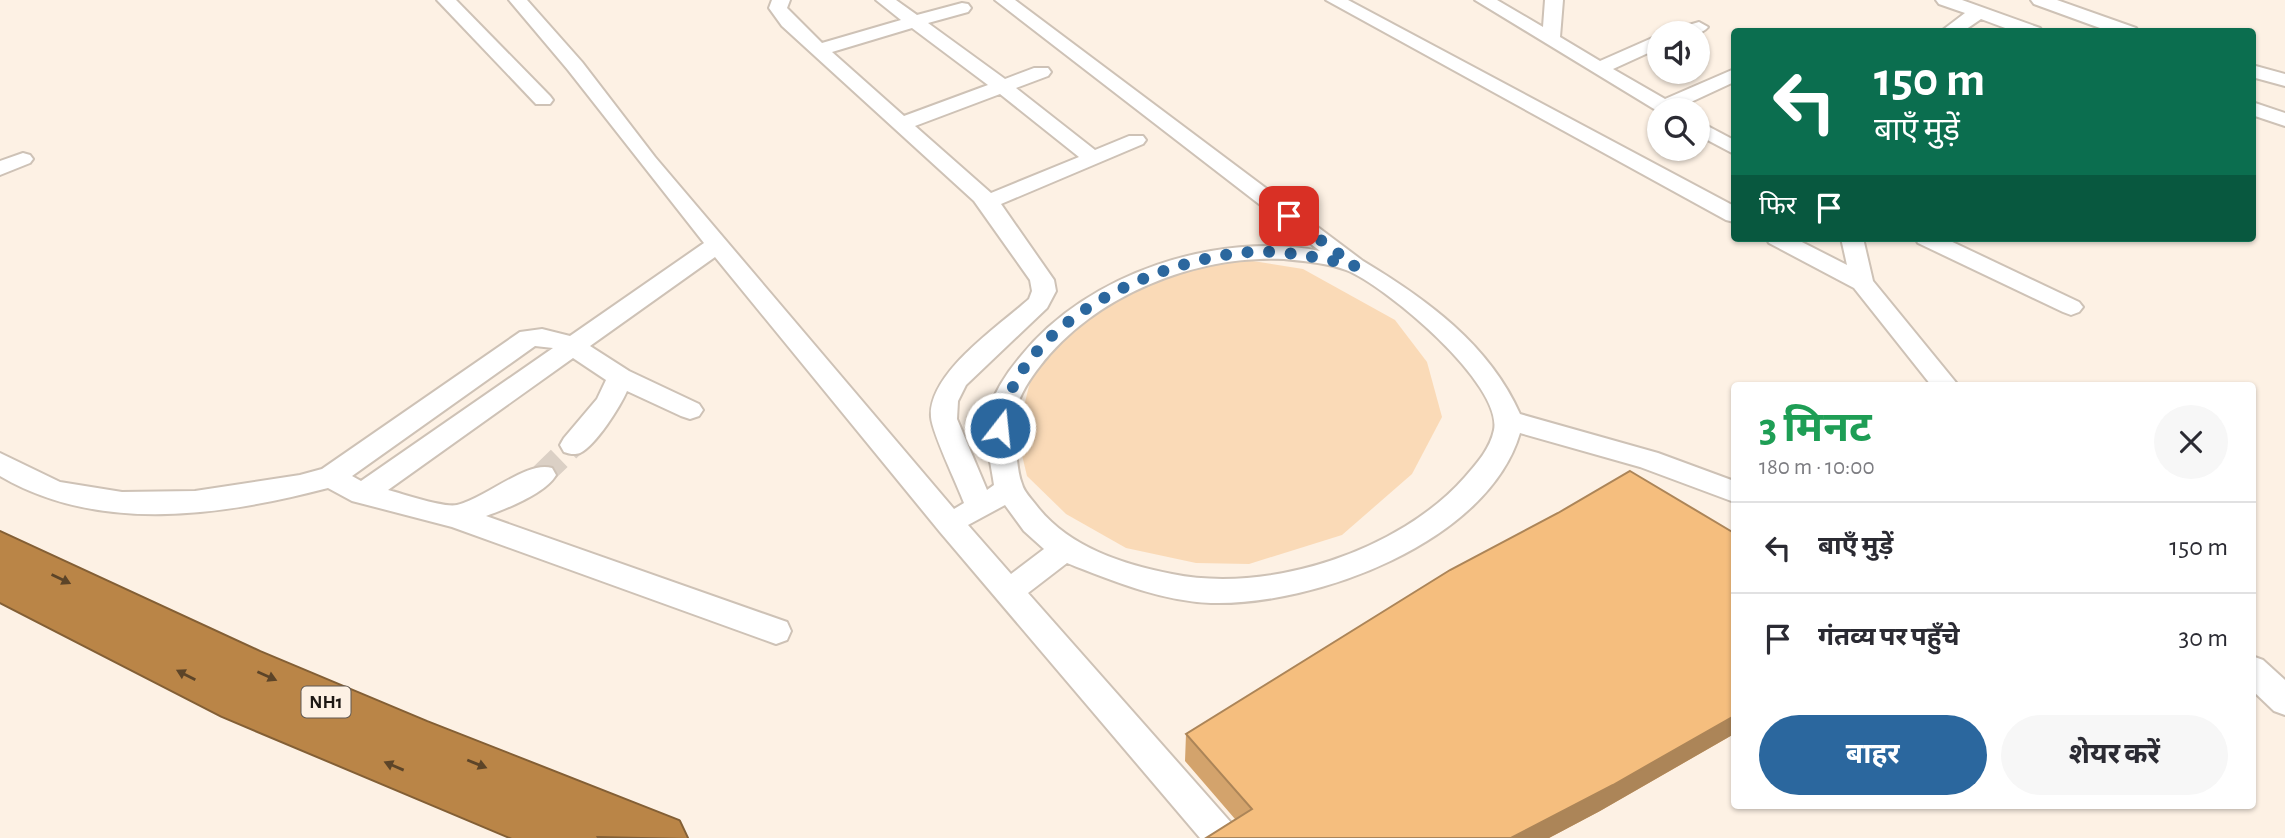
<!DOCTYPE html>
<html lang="hi">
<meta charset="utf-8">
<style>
:root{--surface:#fff;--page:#f7f7f7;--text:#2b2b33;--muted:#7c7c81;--line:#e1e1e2;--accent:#2b679e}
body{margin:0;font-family:"Alegreya Sans","Noto Sans Devanagari",sans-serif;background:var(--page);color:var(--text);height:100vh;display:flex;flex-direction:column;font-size:26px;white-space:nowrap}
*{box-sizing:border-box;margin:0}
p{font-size:23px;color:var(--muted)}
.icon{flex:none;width:38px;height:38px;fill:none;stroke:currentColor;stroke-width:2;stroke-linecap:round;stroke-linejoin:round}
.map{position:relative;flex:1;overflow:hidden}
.drawer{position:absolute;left:1731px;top:382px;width:525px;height:427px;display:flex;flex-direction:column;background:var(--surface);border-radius:7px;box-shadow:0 2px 5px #0004}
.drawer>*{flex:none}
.top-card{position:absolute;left:1731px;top:28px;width:525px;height:214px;border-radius:7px;box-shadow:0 2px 5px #0004;background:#0b6e4f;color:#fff;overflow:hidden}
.fabs{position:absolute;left:1647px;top:21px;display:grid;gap:14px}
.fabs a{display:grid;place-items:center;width:63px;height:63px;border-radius:50%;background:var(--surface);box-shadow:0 2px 5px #0004;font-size:35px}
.pin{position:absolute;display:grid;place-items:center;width:60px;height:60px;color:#fff;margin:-30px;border-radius:14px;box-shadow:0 4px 10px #0006}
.me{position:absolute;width:77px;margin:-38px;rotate:16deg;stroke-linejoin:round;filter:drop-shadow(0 0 5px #0008)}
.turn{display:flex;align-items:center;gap:24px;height:147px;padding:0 28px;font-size:32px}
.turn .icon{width:91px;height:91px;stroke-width:2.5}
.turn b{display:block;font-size:49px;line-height:60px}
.then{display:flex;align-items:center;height:66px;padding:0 28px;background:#0003;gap:14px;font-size:26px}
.round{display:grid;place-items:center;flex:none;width:74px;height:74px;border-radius:37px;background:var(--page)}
.head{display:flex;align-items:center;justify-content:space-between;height:119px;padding:0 28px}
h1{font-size:42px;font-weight:700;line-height:52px;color:#1e9e55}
.button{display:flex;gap:14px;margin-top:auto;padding:14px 28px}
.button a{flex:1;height:80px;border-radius:42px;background:var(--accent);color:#fff;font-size:28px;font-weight:700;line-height:80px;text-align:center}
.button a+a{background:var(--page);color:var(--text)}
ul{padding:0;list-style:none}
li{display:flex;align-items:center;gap:21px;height:91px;padding:0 28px;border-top:2px solid var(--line)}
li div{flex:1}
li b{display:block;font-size:26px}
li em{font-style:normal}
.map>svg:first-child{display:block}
</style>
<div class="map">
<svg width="2285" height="838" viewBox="0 0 2285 838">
<rect width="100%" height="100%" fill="#fdf1e4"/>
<!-- green -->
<path fill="#fadab7" d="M1240 259 1303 269 1395 320 1427 362 1442 417 1412 474 1342 535 1249 564 1196 563 1126 548 1066 514 1027 476 1017 434 1034 366 1068 333 1113 297 1161 275Z"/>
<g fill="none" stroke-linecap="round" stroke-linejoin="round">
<!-- minor-tunnel -->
<path stroke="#dbd0c5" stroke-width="24" stroke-dasharray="24 12" stroke-linecap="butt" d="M542 475 573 445"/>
<defs>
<g id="minor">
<path d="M437 0H456L550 96 553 100 550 104H536Z"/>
<path d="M509 0H527L582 62 655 157 954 509 964 503C957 484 932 433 931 417 928 373 999 326 1029 299L1032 291 1030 280 974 201 782 26 769 8 772 0H790L787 8 822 43 901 20 876 0H896L917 15 962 3 968 4 971 8 968 12 928 23 1005 79 1034 68H1048L1051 72 1048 76 1016 88 1095 150 1129 136H1143L1146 140 1143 144 1001 204 1054 280 1056 291 1047 308 966 385 958 401 957 419 987 490 994 485C991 463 984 439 988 416 992 395 1007 372 1021 356 1088 273 1217 231 1320 251L995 0H1015L1363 261C1426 299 1489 344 1520 414L1658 453 1734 481V502L1640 467 1520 433C1488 542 1315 606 1211 603 1161 601 1113 581 1067 563L1028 593 1234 826 1239 838H1200L940 532 715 257 590 346 629 371 699 404 703 410 699 416 690 419 681 416 627 391C620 407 596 445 580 453 574 455 570 454 564 452L560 445 564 438 597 399 606 380 573 358 388 490C404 494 443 508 457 505 485 499 527 460 552 468L556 475C546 493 506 509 486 516L787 622 791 631 787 640 776 644 452 527 352 501 328 488C221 516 99 534 0 476V453L60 482 122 492 195 491 300 475 322 469 520 332 542 329 570 336 704 243 568 70ZM912 28 988 85 904 116 832 52ZM1000 94 1079 157 991 193 915 126ZM1284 259C1304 261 1328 263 1346 270 1385 285 1503 384 1494 430 1490 449 1477 463 1465 477 1400 551 1269 594 1172 574 1122 564 1068 547 1036 505 1031 498 1024 492 1022 484 1019 477 1018 468 1017 460 1014 445 1012 430 1015 416 1017 398 1029 380 1040 366 1095 295 1195 255 1284 259ZM535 346 553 348 361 481 352 476ZM1005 505 1024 531 1044 549 1011 574 968 525Z"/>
<path d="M1326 0H1348L1734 206V222L1726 220Z"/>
<path d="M1475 0H1497L1543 27 1545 0H1563L1560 37 1600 61 1659 35V48L1613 69 1665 99 1732 70 1734 71V82L1678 108 1680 110 1659 112Z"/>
<path d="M1936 0H1962L2040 28 2043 32H2016L1981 19 1962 32H1940L1965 13 1939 4Z"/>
<path d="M2031 0H2057L2136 28 2139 32H2111L2034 4Z"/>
<path d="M1699 22 1708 27C1700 37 1684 34 1672 33L1675 29Z"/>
<path d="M2252 65 2285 74V86L2252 77Z"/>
<path d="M2252 102 2285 113V126L2252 115Z"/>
<path d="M1698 121 1734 140V154L1698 135Z"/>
<path d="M23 153 30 155 33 159 30 163 0 175V161Z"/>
<path d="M1766 238H1794L1847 265 1841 238H1863L1873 281 1958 385H1931L1854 288 1769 243Z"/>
<path d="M1915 238H1944L2079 302 2083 307 2079 312 2071 315 2063 312 1918 243Z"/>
<path d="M2252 656 2263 660 2285 680V715L2274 711 2252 690Z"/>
</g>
<path id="highway" d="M0 532 260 652 427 722 679 821 687 838 596 836 597 838H512L222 716 0 602Z"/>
</defs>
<!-- minor casing -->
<use href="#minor" stroke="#cec2b6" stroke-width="4"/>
<!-- highway casing -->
<use href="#highway" stroke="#835f35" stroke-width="4"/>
<!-- minor -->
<use href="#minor" fill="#fff" fill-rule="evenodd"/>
<!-- highway -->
<use href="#highway" fill="#ba8547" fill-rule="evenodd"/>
</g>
<!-- wall -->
<path fill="#d3a36c" d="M1734 533V734L1600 811 1549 838H1206L1235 819 1185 761 1186 734Z"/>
<!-- shaded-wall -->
<path fill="#ac8558" d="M1734 716V734L1600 811 1549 838H1511Z"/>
<!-- building -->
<path fill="#f5be7e" stroke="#ac8558" stroke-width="2" d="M1630 471 1734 533V716L1613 785 1511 838H1206L1252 809 1186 734 1450 570 1558 513Z"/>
<!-- one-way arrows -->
<defs><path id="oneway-solid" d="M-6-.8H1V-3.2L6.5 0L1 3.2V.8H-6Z" transform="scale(1.75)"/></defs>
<g fill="#5c4428">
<use href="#oneway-solid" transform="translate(61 579) rotate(26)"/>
<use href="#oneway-solid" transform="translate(186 675) rotate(-153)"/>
<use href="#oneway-solid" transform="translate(267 676) rotate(24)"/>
<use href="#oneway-solid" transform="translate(477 764) rotate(22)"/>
<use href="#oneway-solid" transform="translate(394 766) rotate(-157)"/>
</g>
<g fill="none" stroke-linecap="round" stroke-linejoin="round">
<!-- route -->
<path stroke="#2b679e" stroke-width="12" stroke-dasharray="0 21.6" d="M1000 428C1015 323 1154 260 1249 252 1286 250 1320 258 1355 266L1289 216"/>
</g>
<g text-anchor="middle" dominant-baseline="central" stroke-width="5" stroke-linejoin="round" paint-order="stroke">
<!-- shield labels -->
<rect fill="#fdf1e4" stroke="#605952" stroke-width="2" x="301.5" y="686.5" width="49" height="31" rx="5"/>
<g font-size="19" font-weight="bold" fill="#1d1814">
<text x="326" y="702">NH1</text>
</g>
</g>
</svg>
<div class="fabs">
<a><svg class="icon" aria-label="sound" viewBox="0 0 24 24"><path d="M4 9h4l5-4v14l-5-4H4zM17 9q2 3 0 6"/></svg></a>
<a><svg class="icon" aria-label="search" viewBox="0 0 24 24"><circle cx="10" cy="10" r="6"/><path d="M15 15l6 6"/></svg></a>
</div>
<div class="pin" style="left:1289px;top:216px;background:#d93025"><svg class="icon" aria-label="arrive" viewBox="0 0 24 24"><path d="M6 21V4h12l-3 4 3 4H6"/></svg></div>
<svg class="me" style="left:1000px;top:428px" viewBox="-20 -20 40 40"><circle r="17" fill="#2b679e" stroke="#fff" stroke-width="3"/><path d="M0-11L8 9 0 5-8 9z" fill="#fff"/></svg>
<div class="top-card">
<div class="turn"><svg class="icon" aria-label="left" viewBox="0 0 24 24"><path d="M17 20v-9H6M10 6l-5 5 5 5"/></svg><div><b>150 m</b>बाएँ मुड़ें</div></div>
<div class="then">फिर<svg class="icon" aria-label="arrive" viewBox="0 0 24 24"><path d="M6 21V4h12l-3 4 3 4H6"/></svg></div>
</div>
<section class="drawer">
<div class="head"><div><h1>3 मिनट</h1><p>180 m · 10:00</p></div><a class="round"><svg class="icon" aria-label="close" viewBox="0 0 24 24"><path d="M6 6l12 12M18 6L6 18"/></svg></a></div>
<ul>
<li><svg class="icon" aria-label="left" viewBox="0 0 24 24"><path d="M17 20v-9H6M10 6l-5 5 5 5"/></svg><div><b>बाएँ मुड़ें</b></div><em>150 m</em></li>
<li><svg class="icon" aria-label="arrive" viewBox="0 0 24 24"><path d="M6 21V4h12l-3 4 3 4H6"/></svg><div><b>गंतव्य पर पहुँचे</b></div><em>30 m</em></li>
</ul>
<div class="button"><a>बाहर</a><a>शेयर करें</a></div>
</section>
</div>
